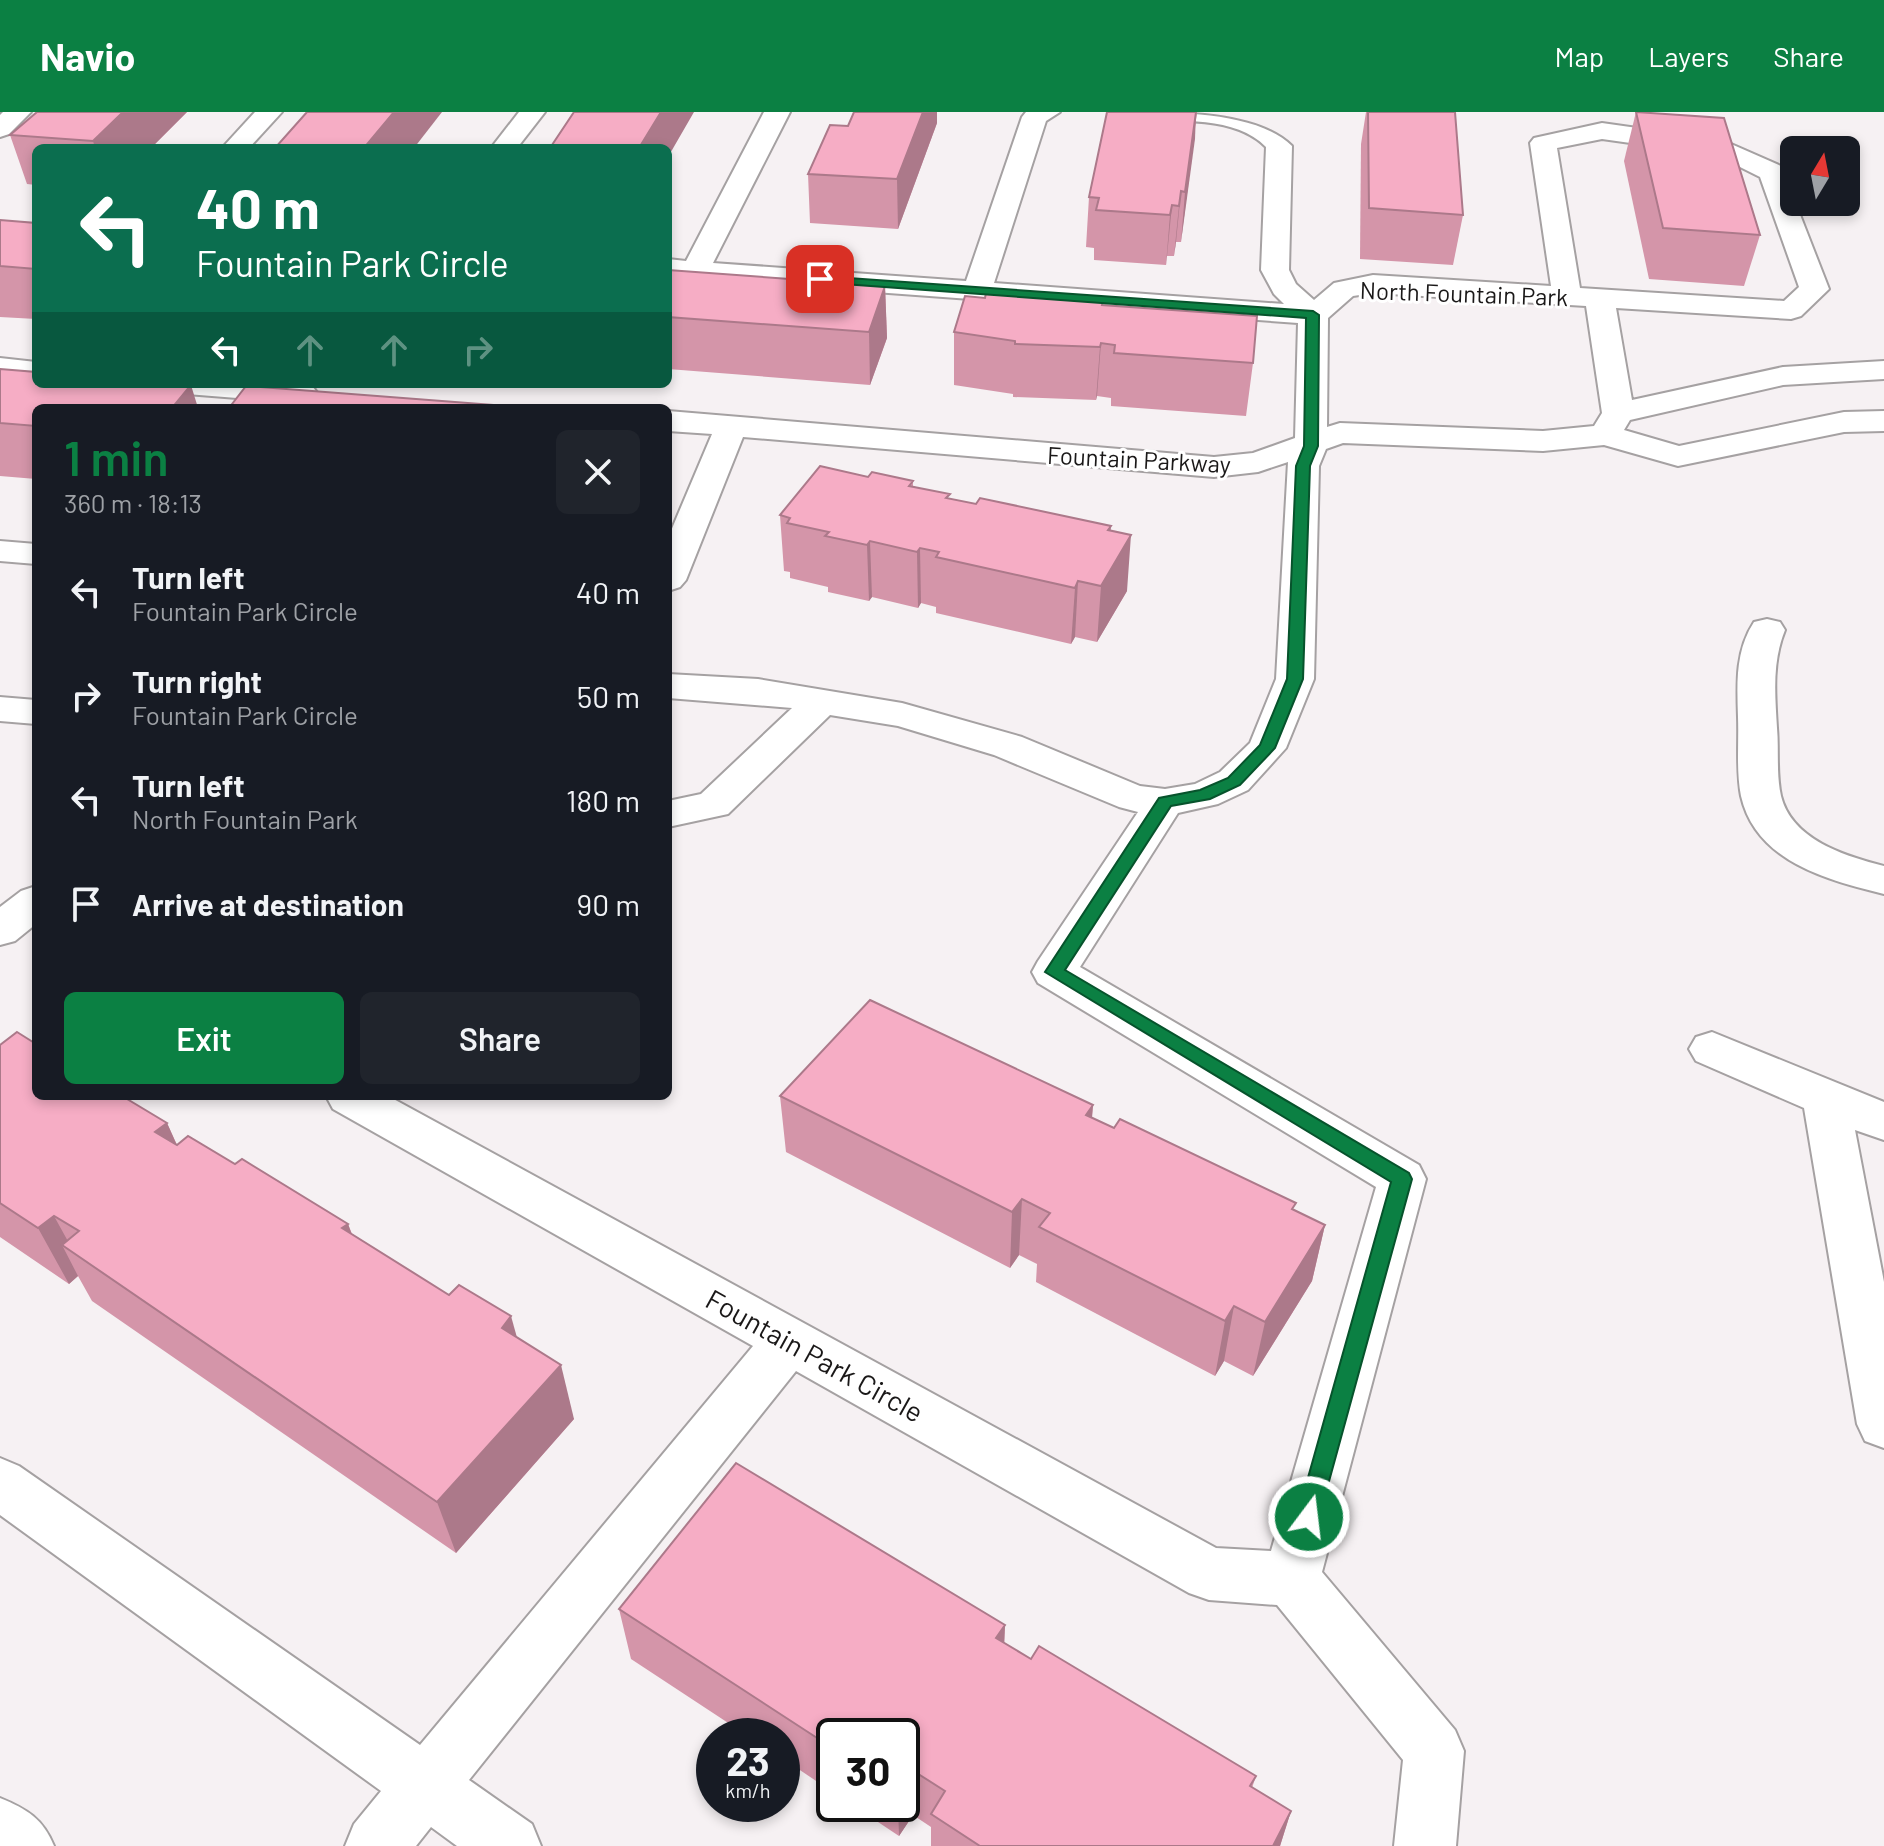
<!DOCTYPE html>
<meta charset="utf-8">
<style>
:root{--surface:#171b24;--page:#20242c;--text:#f1f3f6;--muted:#9ea1a6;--accent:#0b8043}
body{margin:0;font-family:Barlow,sans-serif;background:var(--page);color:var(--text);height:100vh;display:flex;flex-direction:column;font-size:30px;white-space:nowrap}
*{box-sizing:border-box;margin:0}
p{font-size:26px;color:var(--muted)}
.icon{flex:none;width:44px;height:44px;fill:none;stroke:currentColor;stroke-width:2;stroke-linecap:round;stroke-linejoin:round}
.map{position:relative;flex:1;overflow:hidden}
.drawer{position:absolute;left:32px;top:292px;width:640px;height:696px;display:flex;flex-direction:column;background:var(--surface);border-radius:12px;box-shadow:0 4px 12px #0003}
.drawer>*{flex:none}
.banner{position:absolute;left:32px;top:32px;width:640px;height:244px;border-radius:12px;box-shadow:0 4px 12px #0003;background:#0b6e4f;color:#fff;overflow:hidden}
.needle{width:52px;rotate:10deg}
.buttons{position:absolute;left:1780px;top:24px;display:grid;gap:16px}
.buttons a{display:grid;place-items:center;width:80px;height:80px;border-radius:12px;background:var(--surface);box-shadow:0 4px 12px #0003;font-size:40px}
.speed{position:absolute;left:696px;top:1606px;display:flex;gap:16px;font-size:40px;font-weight:700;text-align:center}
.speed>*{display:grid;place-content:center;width:104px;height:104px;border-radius:50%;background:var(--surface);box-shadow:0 4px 12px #0003;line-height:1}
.speed small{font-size:20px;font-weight:400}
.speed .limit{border:4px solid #111;border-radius:12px;background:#fff;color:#111}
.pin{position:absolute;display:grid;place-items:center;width:68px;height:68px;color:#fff;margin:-34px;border-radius:16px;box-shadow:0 4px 12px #0006}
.me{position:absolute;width:88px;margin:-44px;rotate:15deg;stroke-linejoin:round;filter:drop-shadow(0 0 6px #0008)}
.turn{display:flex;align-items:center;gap:28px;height:168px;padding:0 32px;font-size:36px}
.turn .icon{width:104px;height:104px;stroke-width:2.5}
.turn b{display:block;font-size:56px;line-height:68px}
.lanes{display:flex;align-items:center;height:76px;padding:0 32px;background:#0003;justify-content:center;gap:40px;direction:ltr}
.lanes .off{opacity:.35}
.round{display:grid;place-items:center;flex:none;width:84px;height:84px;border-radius:12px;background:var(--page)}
.overview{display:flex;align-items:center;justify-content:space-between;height:136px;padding:0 32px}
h1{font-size:48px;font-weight:600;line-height:60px;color:var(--accent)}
.cta{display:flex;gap:16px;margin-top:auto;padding:16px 32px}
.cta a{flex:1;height:92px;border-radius:12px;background:var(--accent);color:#fff;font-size:32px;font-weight:600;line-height:92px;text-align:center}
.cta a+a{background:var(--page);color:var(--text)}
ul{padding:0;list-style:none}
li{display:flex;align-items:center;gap:24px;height:104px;padding:0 32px}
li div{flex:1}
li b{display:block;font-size:30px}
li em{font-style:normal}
header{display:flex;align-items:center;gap:48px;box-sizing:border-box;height:112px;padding:0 40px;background:var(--accent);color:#fff}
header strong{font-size:38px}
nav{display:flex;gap:44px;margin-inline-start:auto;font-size:28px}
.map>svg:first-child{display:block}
</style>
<header>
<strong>Navio</strong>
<nav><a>Map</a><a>Layers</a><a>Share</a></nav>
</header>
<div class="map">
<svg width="1884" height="1734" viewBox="0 0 1884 1734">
<rect width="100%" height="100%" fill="#f6f1f3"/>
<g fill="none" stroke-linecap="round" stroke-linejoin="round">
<defs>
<g id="minor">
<path d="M3 0H31L9 22 0 25V3Z"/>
<path d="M255 0H282L249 36H222Z"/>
<path d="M519 0H545L517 36H491Z"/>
<path d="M764 0H790L713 151 966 169 1022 5 1026 0H1060L1046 9 994 171 1284 192 1274 182 1261 158 1266 35C1236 4 1178 9 1138 8L1125 0C1177 0 1258 0 1292 34L1289 158 1296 172 1314 188 1334 171 1373 163 1551 174 1530 31 1534 26 1602 11 1722 28 1781 54 1829 177 1801 204 1791 207 1616 196 1632 288 1783 255 1884 249V267L1783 273 1630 308 1624 318 1679 334 1844 300 1884 299V319L1844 320 1678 354 1604 333 1543 339 1343 331 1326 337 1319 354 1314 567 1286 636 1248 678 1218 692 1178 701 1080 855 1419 1053 1426 1067 1322 1460 1455 1618 1464 1639 1456 1734H1394L1403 1648 1277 1493 1209 1488 1189 1481 796 1259 469 1668 532 1712 541 1734H457L431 1715 416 1734H345L354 1712 381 1679 0 1403V1346L19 1354 420 1633 753 1234 333 997 326 984H388L1216 1436 1271 1439 1376 1075 1038 871 1032 860 1038 849 1138 700 1119 695 994 643 898 614 830 603 728 702 668 715V689L701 682 792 596 668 586V562L758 567 902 591 1022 625 1140 674 1165 677 1195 672 1220 660 1250 631 1276 567 1288 350 1258 360 1214 365 743 325 686 468 680 475 668 479V426L712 322 668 319V299L1214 345 1253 341 1295 326 1298 211 668 165V147L686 149ZM1602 27 1716 43 1760 65 1799 175 1784 189 1580 176 1557 36ZM1373 181 1586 194 1602 301 1594 314 1543 319 1340 311 1327 315 1328 206 1353 184Z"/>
<path d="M0 246 36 250V268L0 264Z"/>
<path d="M158 272H294L313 275 318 282 313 289 302 291 174 281 163 279Z"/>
<path d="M0 429 36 432V452L0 449Z"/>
<path d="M1767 507 1780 510 1785 518C1772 550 1775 582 1777 616 1779 638 1776 662 1781 684 1792 728 1845 744 1884 754V782C1828 768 1756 750 1741 684 1736 659 1739 631 1738 605 1737 572 1735 539 1754 510Z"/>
<path d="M0 585 36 588V612L0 609Z"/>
<path d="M36 774V812L15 829 0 833V795L21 779Z"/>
<path d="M1712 920 1884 990V1028L1855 1018 1884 1170V1336L1865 1329 1857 1312 1804 996 1696 949 1689 937 1696 925Z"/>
<path d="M0 1686C27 1697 43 1707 54 1734H0Z"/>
</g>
</defs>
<!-- minor casing -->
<use href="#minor" stroke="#a5a1a2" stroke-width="4"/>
<!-- minor -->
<use href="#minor" fill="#fff" fill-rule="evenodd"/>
</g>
<!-- wall -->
<g fill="#d495a9">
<path d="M187 0 151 36H36V73L27 72 10 23Z"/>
<path d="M854 0H937V11L898 117 810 111 808 62 848 14Z"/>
<path d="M1107 0H1197L1181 130H1176L1174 144H1167L1166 153 1094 148V136L1086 135 1089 85Z"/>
<path d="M1366 0H1455L1463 103 1453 153 1360 147 1361 32Z"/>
<path d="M1636 0 1760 123 1744 174 1649 167 1624 49Z"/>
<path d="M0 108 36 111V207L0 205Z"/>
<path d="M668 158 885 174 887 226 870 273 668 257Z"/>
<path d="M985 186 1065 187 1253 251 1246 304 1111 294V286L1097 284 1096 288 1013 285V282L954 273V220Z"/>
<path d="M0 257 36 296V367L0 364Z"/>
<path d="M868 365 913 369V374L949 387 1110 419 1127 479 1097 530 1075 525 1071 532 936 501V495L921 491 918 496 872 485 869 489 828 480V475L790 466V460L784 459 780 403Z"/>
<path d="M0 933 167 1011 177 1033 235 1052 348 1112 352 1122 517 1226 574 1307 456 1441 92 1189 78 1164 69 1172 0 1125Z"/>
<path d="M780 984 1093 993 1092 1006 1325 1113 1312 1169 1253 1264 1224 1249 1215 1264 1036 1170 1037 1152 1019 1143 1010 1156 786 1040Z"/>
<path d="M619 1497 1005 1513 1004 1531 1031 1547 1256 1664 1252 1676 1291 1699 1280 1734H931V1715L913 1703 899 1724 851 1692H902V1624H834V1681L782 1646V1624H748L631 1547Z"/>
</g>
<!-- shaded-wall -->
<g fill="#ac798a">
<path d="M123 0H187L151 36H95L93 29Z"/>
<path d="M394 0H442L414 36H364Z"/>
<path d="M661 0H694L668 45V36H639Z"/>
<path d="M923 0H937V11L898 117 897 67Z"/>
<path d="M1196 0 1195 27 1181 130 1185 80Z"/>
<path d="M1181 79 1176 130 1174 144 1179 94Z"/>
<path d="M1172 93 1167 144 1166 153 1170 103Z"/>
<path d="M885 174 887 226 870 273 869 220Z"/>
<path d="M1101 231 1097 284 1096 288 1100 235Z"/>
<path d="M191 273 198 296H172Z"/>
<path d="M1111 414 1107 464 1131 423 1127 479 1097 530 1101 474 1108 418Z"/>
<path d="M870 429 872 485 869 489 867 433Z"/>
<path d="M920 436 921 491 918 496 917 440Z"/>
<path d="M1078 469 1075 525 1071 532 1075 476Z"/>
<path d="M1093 993 1088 1050 1086 1003Z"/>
<path d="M167 1011 192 1067 155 1020Z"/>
<path d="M1022 1087 1019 1143 1010 1156 1012 1100Z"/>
<path d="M54 1104 75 1142 62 1133 78 1164 69 1172 38 1116Z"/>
<path d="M348 1112 368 1167 342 1116Z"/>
<path d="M1325 1113 1312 1169 1253 1264 1265 1210Z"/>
<path d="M1234 1194 1224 1249 1215 1264 1225 1209Z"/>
<path d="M511 1204 526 1258 502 1216Z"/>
<path d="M561 1253 574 1307 456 1441 437 1390Z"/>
<path d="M1005 1513 1003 1562 996 1526Z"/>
<path d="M912 1658 913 1703 899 1724 898 1692H902V1672Z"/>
<path d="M1291 1699 1280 1734H1273Z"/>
</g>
<!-- building -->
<g fill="#f6adc5" stroke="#ac798a" stroke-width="2">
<path d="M37 0H123L93 29 10 23Z"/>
<path d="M307 0H394L364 36H275Z"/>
<path d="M574 0H661L639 36H550Z"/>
<path d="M854 0H923L897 67 808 62 830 13 848 14Z"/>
<path d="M1107 0H1196L1185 80 1181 79 1179 94 1172 93 1170 103 1096 98 1099 86 1089 85Z"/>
<path d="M1368 0H1455L1463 103 1369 96Z"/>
<path d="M1636 0 1724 6 1760 123 1663 116Z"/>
<path d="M0 108 36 111V157L0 154Z"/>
<path d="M668 158 885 174 869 220 668 205Z"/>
<path d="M1028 180 1065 183 1064 187 1103 189 1102 193 1257 204 1253 251 1114 241 1115 233 1101 231 1100 235 1015 232V229L954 220 965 184 985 186 986 181 1027 184Z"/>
<path d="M0 257 36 260V272L191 273 172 296H36V314L0 311Z"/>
<path d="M246 274 532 296H229Z"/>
<path d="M820 354 868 365 872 360 913 369 909 374 950 382 946 386 976 392 980 386 1111 414 1108 418 1131 423 1101 474 1078 469 1075 476 936 445 939 440 920 436 917 440 870 429 867 433 825 424 829 420 787 411 790 406 780 403Z"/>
<path d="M870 888 1093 993 1086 1003 1114 1016 1120 1007 1296 1091 1292 1097 1325 1113 1265 1210 1234 1194 1225 1209 1039 1115 1050 1101 1022 1087 1012 1100 780 984Z"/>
<path d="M17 920 36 932V984H122L167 1011 155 1020 177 1033 188 1024 235 1052 242 1047 348 1112 342 1116 449 1183 459 1173 511 1204 502 1216 561 1253 437 1390 62 1133 79 1119 54 1104 38 1116 0 1091V933Z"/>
<path d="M736 1351 1005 1513 996 1526 1031 1547 1039 1534 1256 1664 1250 1674 1291 1699 1273 1734H980L931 1702 945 1679 912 1658 902 1672V1624H834V1637L619 1497Z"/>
</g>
<!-- route -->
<path fill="#0b8043" stroke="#07532c" stroke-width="2" d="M820 164 1313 199 1319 203 1318 334 1310 354 1303 567 1275 636 1240 673 1210 687 1171 694 1065 858 1409 1061 1412 1067 1317 1413 1309 1416 1301 1413 1297 1405 1391 1070 1045 860 1159 686 1200 678 1228 666 1260 633 1287 567 1296 354 1304 334 1306 206 816 170 814 167Z"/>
<g text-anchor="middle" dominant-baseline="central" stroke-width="6" stroke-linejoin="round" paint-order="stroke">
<!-- far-street labels -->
<g font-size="24" fill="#1a1818" stroke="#fff">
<text transform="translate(1464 181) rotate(2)">North Fountain Park</text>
<text transform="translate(1139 347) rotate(3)">Fountain Parkway</text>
</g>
<!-- street labels -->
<g font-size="28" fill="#1a1818" stroke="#fff">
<text transform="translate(815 1243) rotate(29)">Fountain Park Circle</text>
</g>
</g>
</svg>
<div class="buttons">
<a><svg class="needle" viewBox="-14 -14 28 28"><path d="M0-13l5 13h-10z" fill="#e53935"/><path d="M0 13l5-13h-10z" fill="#9ea1a6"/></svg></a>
</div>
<div class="speed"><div>23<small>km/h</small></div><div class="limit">30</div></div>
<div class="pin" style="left:820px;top:167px;background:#d93025"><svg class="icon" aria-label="arrive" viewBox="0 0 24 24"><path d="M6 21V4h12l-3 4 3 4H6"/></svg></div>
<svg class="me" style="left:1309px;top:1405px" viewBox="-20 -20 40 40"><circle r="17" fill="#0b8043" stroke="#fff" stroke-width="3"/><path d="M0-11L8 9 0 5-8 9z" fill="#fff"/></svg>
<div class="banner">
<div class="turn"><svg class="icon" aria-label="left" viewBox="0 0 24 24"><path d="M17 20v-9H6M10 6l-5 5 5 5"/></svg><div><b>40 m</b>Fountain Park Circle</div></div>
<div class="lanes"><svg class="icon" aria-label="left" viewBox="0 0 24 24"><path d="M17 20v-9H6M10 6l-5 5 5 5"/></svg><svg class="icon off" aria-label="ahead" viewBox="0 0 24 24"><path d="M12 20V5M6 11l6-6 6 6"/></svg><svg class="icon off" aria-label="ahead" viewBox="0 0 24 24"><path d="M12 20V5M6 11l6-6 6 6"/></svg><svg class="icon off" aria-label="right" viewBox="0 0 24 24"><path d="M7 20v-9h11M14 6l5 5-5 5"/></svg></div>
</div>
<section class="drawer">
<div class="overview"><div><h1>1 min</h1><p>360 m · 18:13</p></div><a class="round"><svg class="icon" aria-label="close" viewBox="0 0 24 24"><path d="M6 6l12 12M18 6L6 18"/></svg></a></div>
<ul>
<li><svg class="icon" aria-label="left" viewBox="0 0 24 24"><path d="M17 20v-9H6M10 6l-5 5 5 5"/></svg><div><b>Turn left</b><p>Fountain Park Circle</p></div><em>40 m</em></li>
<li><svg class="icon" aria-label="right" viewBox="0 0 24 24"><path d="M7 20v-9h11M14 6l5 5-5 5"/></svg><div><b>Turn right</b><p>Fountain Park Circle</p></div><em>50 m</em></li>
<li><svg class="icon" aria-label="left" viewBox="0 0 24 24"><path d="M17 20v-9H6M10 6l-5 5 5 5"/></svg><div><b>Turn left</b><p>North Fountain Park</p></div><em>180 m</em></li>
<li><svg class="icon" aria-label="arrive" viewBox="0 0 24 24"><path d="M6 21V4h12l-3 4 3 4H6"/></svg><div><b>Arrive at destination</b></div><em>90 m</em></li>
</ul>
<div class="cta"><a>Exit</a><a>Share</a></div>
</section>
</div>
